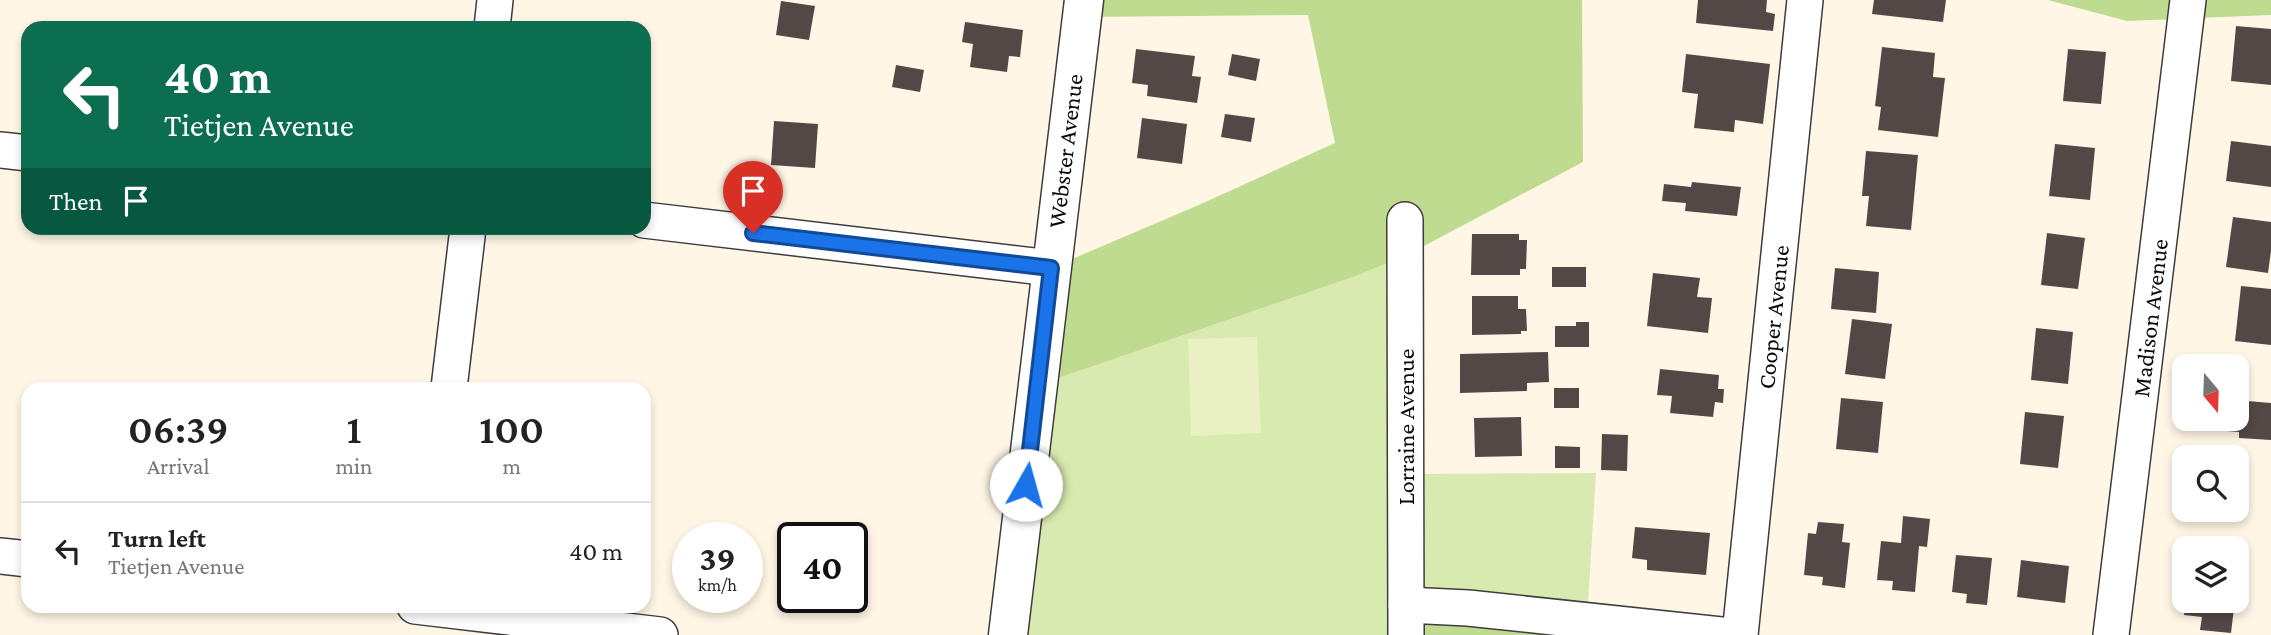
<!DOCTYPE html>
<style>
:root{--surface:#fff;--page:#f6f6f6;--text:#222;--muted:#767676;--line:#e0e0e0}
body{margin:0;font-family:"Crimson Pro",serif;background:var(--page);color:var(--text);height:100vh;display:flex;flex-direction:column;font-size:26px;white-space:nowrap}
*{box-sizing:border-box;margin:0}
p{font-size:23px;color:var(--muted)}
.icon{flex:none;width:38px;height:38px;fill:none;stroke:currentColor;stroke-width:2;stroke-linecap:round;stroke-linejoin:round}
.map{position:relative;flex:1;overflow:hidden}
.panel{position:absolute;left:21px;top:382px;width:630px;height:231px;display:flex;flex-direction:column;background:var(--surface);border-radius:21px;box-shadow:0 4px 10px #0003}
.panel>*{flex:none}
.hud{position:absolute;left:21px;top:21px;width:630px;height:214px;border-radius:21px;box-shadow:0 4px 10px #0003;background:#0b6e4f;color:#fff;overflow:hidden}
.needle{width:46px;rotate:161deg}
.controls{position:absolute;left:2172px;top:354px;display:grid;gap:14px}
.controls a{display:grid;place-items:center;width:77px;height:77px;border-radius:14px;background:var(--surface);box-shadow:0 4px 10px #0003;font-size:35px}
.speed{position:absolute;left:672px;top:522px;display:flex;gap:14px;font-size:35px;font-weight:700;text-align:center}
.speed>*{display:grid;place-content:center;width:91px;height:91px;border-radius:50%;background:var(--surface);box-shadow:0 4px 10px #0003;line-height:1}
.speed small{font-size:18px;font-weight:400}
.speed .limit{border:4px solid #111;border-radius:10px;background:#fff;color:#111}
.pin{position:absolute;display:grid;place-items:center;width:60px;height:60px;color:#fff;margin:-72px -30px;border-radius:50% 50% 50% 0;rotate:-45deg;box-shadow:0 0 7px #0007}
.pin .icon{rotate:45deg}
.me{position:absolute;width:77px;margin:-38px;rotate:7deg;stroke-linejoin:round;filter:drop-shadow(0 0 5px #0008)}
.turn{display:flex;align-items:center;gap:24px;height:147px;padding:0 28px;font-size:32px}
.turn .icon{width:91px;height:91px;stroke-width:2.5}
.turn b{display:block;font-size:49px;line-height:60px}
.then{display:flex;align-items:center;height:66px;padding:0 28px;background:#0003;gap:14px;font-size:26px}
.eta{display:flex;justify-content:space-evenly;align-items:center;height:119px;text-align:center}
.eta b{font-size:42px;font-weight:600;line-height:49px}
ul{padding:0;list-style:none}
li{display:flex;align-items:center;gap:21px;height:98px;padding:0 28px;border-top:2px solid var(--line)}
li div{flex:1}
li b{display:block;font-size:26px}
li em{font-style:normal}
.map>svg:first-child{display:block}
</style>
<div class="map">
<svg width="2271" height="635" viewBox="0 0 2271 635">
<rect width="100%" height="100%" fill="#fff6e6"/>
<!-- green -->
<path fill="#d9eab0" d="M1405 256 1406 474 1596 473 1587 620 1406 635H1008L1038 385 1353 277Z"/>
<!-- forest -->
<g fill="#bfdb8f">
<path d="M1084 0H1582L1583 162 1405 256 1353 277 1038 385 1051 268 1201 204 1335 143 1308 15 1081 17Z"/>
<path d="M2048 0H2271V15L2127 21Z"/>
<path d="M1406 605 1721 635H1406Z"/>
</g>
<!-- pitch -->
<path fill="#e9f0c2" d="M1257 337 1261 433 1191 436 1188 339Z"/>
<!-- building -->
<g fill="#534846">
<path d="M1698 0H1767L1766 12 1775 14 1773 31 1696 23Z"/>
<path d="M1874 0H1946L1943 22 1872 14Z"/>
<path d="M781 1 815 6 809 40 776 35Z"/>
<path d="M965 22 1023 30 1020 57 1009 56 1007 72 970 67 973 44 962 42Z"/>
<path d="M2236 26 2271 29V85L2231 81Z"/>
<path d="M1882 47 1935 53 1933 77 1945 78 1938 137 1878 130 1881 107 1875 106Z"/>
<path d="M1136 49 1195 56 1192 76 1201 77 1197 103 1147 96 1148 85 1132 83Z"/>
<path d="M2068 49 2106 52 2101 104 2063 101Z"/>
<path d="M1232 54 1260 59 1256 81 1228 75Z"/>
<path d="M1686 54 1770 64 1763 124 1735 120 1734 132 1694 128 1698 94 1682 92Z"/>
<path d="M896 65 924 70 920 92 892 87Z"/>
<path d="M1225 114 1255 118 1251 142 1221 137Z"/>
<path d="M1142 118 1187 124 1182 164 1137 158Z"/>
<path d="M774 121 818 124 815 168 771 165Z"/>
<path d="M2231 141 2271 146V187L2226 181Z"/>
<path d="M2055 144 2095 148 2090 200 2049 196Z"/>
<path d="M1866 151 1918 155 1911 230 1866 226 1869 196H1862Z"/>
<path d="M1692 182 1741 187 1737 216 1685 211 1686 203 1662 201 1664 184 1691 187Z"/>
<path d="M2233 217 2271 222V251L2268 273 2226 267Z"/>
<path d="M2047 233 2085 238 2078 289 2041 285Z"/>
<path d="M1472 234H1519V240H1527L1526 269H1520V275H1471Z"/>
<rect x="1552" y="267" width="34" height="20"/>
<path d="M1835 268 1879 272 1876 313 1831 309Z"/>
<path d="M1653 273 1700 278 1697 297 1712 298 1708 333 1647 326Z"/>
<path d="M2241 286 2271 289V345L2235 341Z"/>
<path d="M1472 296H1518V309H1526L1527 331H1521V334L1472 335Z"/>
<path d="M1852 319 1892 324 1885 379 1845 374Z"/>
<path d="M1576 322H1589V347H1555V326H1576Z"/>
<path d="M2036 328 2073 332 2068 384 2031 380Z"/>
<path d="M1548 352 1549 382 1527 383V391L1460 393V354Z"/>
<path d="M1660 369 1719 375 1718 389H1724L1723 403 1715 402 1713 417 1670 413 1672 396 1657 395Z"/>
<path d="M2236 381 2248 382 2247 401 2271 403V440L2239 438V432L2215 430 2216 418H2236Z"/>
<rect x="1554" y="388" width="25" height="20"/>
<path d="M1841 398 1883 402 1878 453 1836 449Z"/>
<path d="M2025 412 2064 416 2058 468 2020 464Z"/>
<path d="M1521 417 1522 456 1475 457 1474 418Z"/>
<path d="M1602 434 1628 435 1627 471 1601 470Z"/>
<path d="M1555 446 1580 447V468H1555Z"/>
<path d="M1903 516 1930 519 1927 547 1919 546 1915 592 1892 590 1893 581 1877 580 1881 541 1901 543Z"/>
<path d="M1818 522 1844 524 1842 542 1850 543 1845 588 1822 585 1823 577 1804 575 1808 533 1816 534Z"/>
<path d="M1635 527 1710 533 1706 575 1647 570V560L1632 558Z"/>
<path d="M1956 555 1992 558 1987 605 1966 603 1967 594 1952 592Z"/>
<path d="M2021 560 2069 566 2065 603 2017 597Z"/>
<path d="M2186 600H2235L2231 633 2200 630 2202 617 2184 615Z"/>
</g>
<g fill="none" stroke-linecap="round" stroke-linejoin="round">
<defs>
<g id="minor">
<path d="M492 28 495 0"/>
<path d="M0 150 28 153"/>
<path d="M644 220 1051 268"/>
<path d="M1405 220 1406 635"/>
<path d="M449 388 468 228"/>
<path d="M0 556 28 559"/>
<path d="M1406 605 1468 608 1721 635"/>
<path d="M415 606 660 635"/>
<path d="M1740 635 1805 0"/>
<path d="M2111 635 2188 0"/>
</g>
<path id="tertiary" d="M1008 635 1084 0"/>
</defs>
<!-- minor casing -->
<use href="#minor" stroke="#3d3d3d" stroke-width="38"/>
<!-- tertiary casing -->
<use href="#tertiary" stroke="#3d3d3d" stroke-width="41"/>
<!-- minor -->
<use href="#minor" stroke="#fff" stroke-width="35"/>
<!-- tertiary -->
<use href="#tertiary" stroke="#fff" stroke-width="38"/>
</g>
<g fill="none" stroke-linecap="round" stroke-linejoin="round">
<defs>
<path id="route" d="M753 233 1051 268 1026 485"/>
</defs>
<!-- route casing -->
<use href="#route" stroke="#114b97" stroke-width="18"/>
<!-- route -->
<use href="#route" stroke="#1a73e8" stroke-width="12"/>
</g>
<g text-anchor="middle" dominant-baseline="central" stroke-width="7" stroke-linejoin="round" paint-order="stroke">
<!-- street labels -->
<g font-size="24" fill="#0a0a0a" stroke="#fff">
<text transform="translate(1065 151) rotate(-83)">Webster Avenue</text>
<text transform="translate(1773 317) rotate(-84)">Cooper Avenue</text>
<text transform="translate(2150 318) rotate(-83)">Madison Avenue</text>
<text transform="translate(1405 427) rotate(-90)">Lorraine Avenue</text>
</g>
</g>
</svg>
<div class="controls">
<a><svg class="needle" viewBox="-14 -14 28 28"><path d="M0-13l5 13h-10z" fill="#e53935"/><path d="M0 13l5-13h-10z" fill="#767676"/></svg></a>
<a><svg class="icon" aria-label="search" viewBox="0 0 24 24"><circle cx="10" cy="10" r="6"/><path d="M15 15l6 6"/></svg></a>
<a><svg class="icon" aria-label="layers" viewBox="0 0 24 24"><path d="M12 4l9 5-9 5-9-5zM3 14l9 5 9-5"/></svg></a>
</div>
<div class="speed"><div>39<small>km/h</small></div><div class="limit">40</div></div>
<div class="pin" style="left:753px;top:233px;background:#d93025"><svg class="icon" aria-label="arrive" viewBox="0 0 24 24"><path d="M6 21V4h12l-3 4 3 4H6"/></svg></div>
<svg class="me" style="left:1026px;top:485px" viewBox="-20 -20 40 40"><circle r="19" fill="#fff"/><path d="M0-13L10 11 0 6-10 11z" fill="#1a73e8"/></svg>
<div class="hud">
<div class="turn"><svg class="icon" aria-label="left" viewBox="0 0 24 24"><path d="M17 20v-9H6M10 6l-5 5 5 5"/></svg><div><b>40 m</b>Tietjen Avenue</div></div>
<div class="then">Then<svg class="icon" aria-label="arrive" viewBox="0 0 24 24"><path d="M6 21V4h12l-3 4 3 4H6"/></svg></div>
</div>
<section class="panel">
<div class="eta">
<div><b>06:39</b><p>Arrival</p></div>
<div><b>1</b><p>min</p></div>
<div><b>100</b><p>m</p></div>
</div>
<ul>
<li><svg class="icon" aria-label="left" viewBox="0 0 24 24"><path d="M17 20v-9H6M10 6l-5 5 5 5"/></svg><div><b>Turn left</b><p>Tietjen Avenue</p></div><em>40 m</em></li>
</ul>
</section>
</div>
